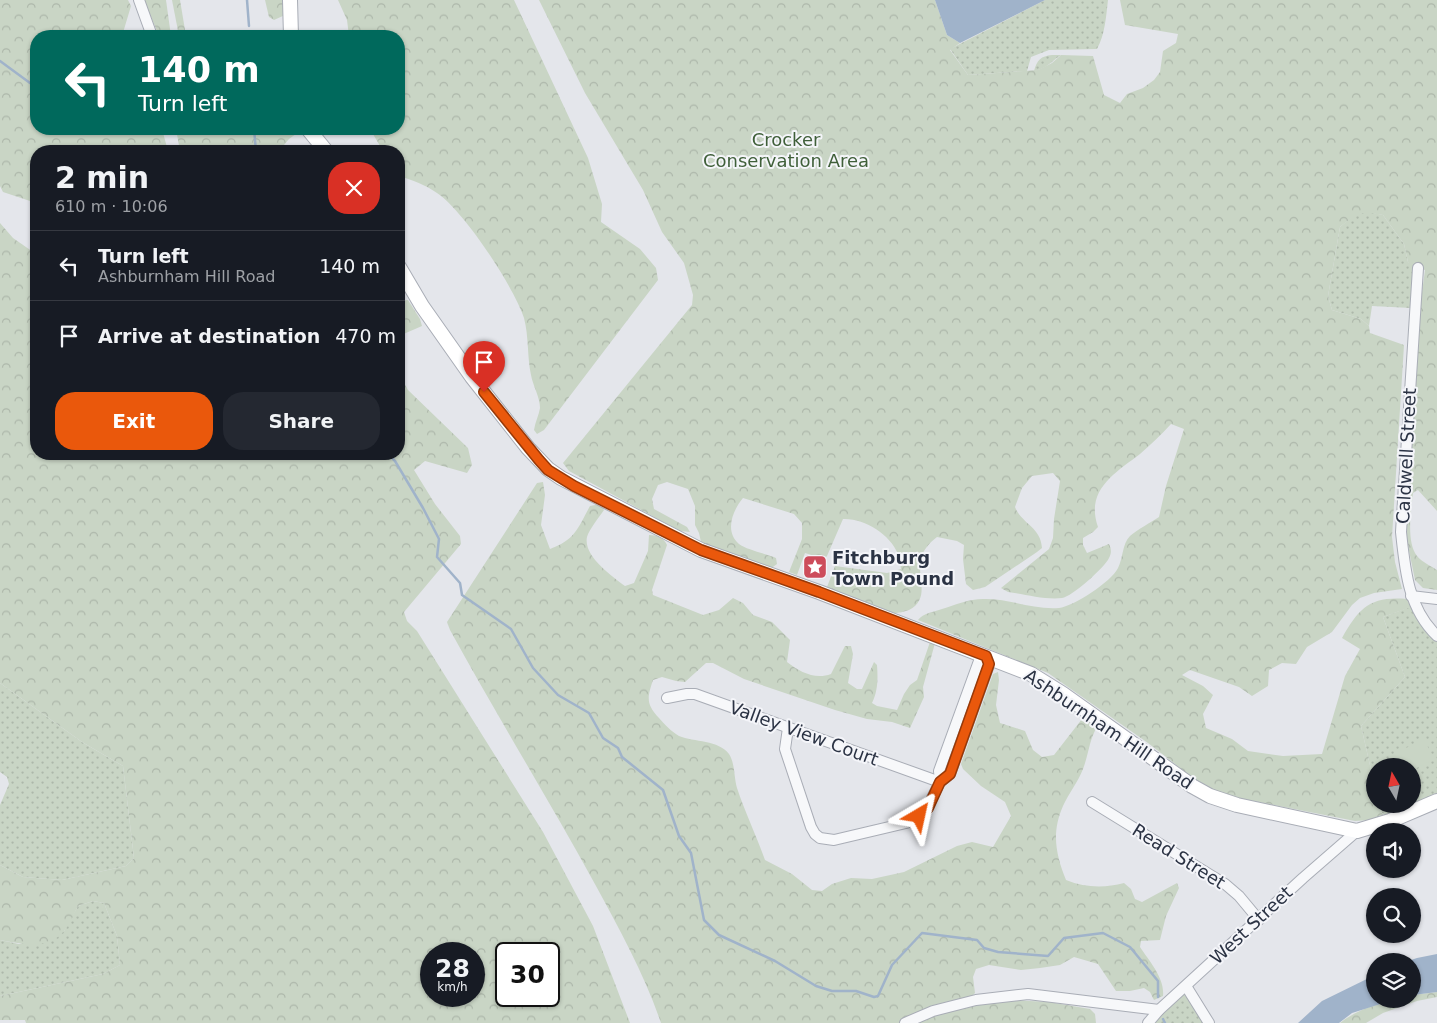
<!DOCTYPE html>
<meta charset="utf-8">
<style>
:root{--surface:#171b24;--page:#242831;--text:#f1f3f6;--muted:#9ea1a6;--line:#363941;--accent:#ea580c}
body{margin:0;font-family:"DejaVu Sans",sans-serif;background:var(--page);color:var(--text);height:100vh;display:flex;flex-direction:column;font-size:19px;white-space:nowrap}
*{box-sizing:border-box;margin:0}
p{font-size:16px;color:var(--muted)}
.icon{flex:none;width:28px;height:28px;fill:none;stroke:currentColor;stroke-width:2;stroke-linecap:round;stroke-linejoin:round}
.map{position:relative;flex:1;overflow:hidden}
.drawer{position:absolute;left:30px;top:145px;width:375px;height:315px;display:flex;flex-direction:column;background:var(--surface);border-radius:20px;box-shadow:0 1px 4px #0004}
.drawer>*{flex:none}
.top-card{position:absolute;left:30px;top:30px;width:375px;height:105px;border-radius:20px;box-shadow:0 1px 4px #0004;background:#00695c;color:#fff;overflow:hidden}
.needle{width:32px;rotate:351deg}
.controls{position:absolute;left:1366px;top:758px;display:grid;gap:10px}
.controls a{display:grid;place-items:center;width:55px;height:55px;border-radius:50%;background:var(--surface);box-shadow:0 1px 4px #0004;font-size:25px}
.speed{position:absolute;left:420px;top:942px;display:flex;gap:10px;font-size:25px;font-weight:700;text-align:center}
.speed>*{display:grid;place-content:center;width:65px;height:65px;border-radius:50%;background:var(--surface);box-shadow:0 1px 4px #0004;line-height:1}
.speed small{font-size:12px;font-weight:400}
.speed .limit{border:2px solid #111;border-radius:8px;background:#fff;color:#111}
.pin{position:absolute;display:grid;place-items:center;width:42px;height:42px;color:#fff;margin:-51px -21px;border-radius:50% 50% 50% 0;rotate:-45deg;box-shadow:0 0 5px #0007}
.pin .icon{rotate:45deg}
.me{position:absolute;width:55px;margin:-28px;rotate:36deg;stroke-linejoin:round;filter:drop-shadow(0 0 4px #0008)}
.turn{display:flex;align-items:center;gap:18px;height:105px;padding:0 25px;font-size:22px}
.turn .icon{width:65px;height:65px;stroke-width:2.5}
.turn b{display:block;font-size:35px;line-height:42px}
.round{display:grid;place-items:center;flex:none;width:52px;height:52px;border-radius:20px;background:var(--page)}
.overview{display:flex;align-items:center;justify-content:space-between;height:85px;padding:0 25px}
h1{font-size:30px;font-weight:800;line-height:38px}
.cta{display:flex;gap:10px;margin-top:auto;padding:10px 25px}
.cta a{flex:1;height:58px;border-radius:20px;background:var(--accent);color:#fff;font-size:20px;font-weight:800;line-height:58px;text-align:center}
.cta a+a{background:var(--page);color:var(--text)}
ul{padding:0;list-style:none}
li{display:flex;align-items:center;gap:15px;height:70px;padding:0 25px;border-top:1px solid var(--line)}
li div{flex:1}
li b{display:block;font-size:19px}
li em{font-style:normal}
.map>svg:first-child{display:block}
</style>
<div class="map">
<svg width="1437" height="1023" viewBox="0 0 1437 1023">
<defs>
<pattern id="green-dots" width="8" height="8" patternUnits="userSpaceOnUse" patternTransform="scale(1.25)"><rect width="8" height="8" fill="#c9d5c5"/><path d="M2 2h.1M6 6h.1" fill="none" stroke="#adb7aa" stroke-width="1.8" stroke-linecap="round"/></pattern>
<pattern id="forest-crowns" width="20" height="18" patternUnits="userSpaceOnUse" patternTransform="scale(1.25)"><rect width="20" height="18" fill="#c9d5c5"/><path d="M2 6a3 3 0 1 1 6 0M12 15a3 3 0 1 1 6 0" fill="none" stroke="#adb7aa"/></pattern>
</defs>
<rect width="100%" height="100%" fill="#e4e6eb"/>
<!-- green -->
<g fill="url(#green-dots)">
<path d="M1045 0H1108C1106 17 1105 34 1097 49L1049 50 1031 57 1027 71 968 75 950 49Z"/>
<path d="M1052 55H1061C1052 61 1046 69 1034 71 1037 60 1041 56 1052 55Z"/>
<path d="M1369 212 1383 215 1404 244 1408 262 1415 268 1411 308 1372 306 1369 326 1361 319 1332 310 1328 296 1340 227 1355 214Z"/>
<path d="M1415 605 1437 636V801L1390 821 1381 812 1379 804H1412V766H1375V787L1361 726 1405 677 1383 617Z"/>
<path d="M0 683 82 742 123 766 134 858 126 866 62 880 23 877 0 865V805L9 784 7 777 0 772Z"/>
<path d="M93 901 104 903 117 936 120 965 103 974 0 996V940L19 944 64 931 78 906Z"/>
<path d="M1186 986 1209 1023H1148Z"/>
</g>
<!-- forest -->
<g fill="url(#forest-crowns)" fill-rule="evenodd">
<path d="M0 0H128L131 6 122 36H36V129H162L168 151H36V203L3 192 0 186Z"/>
<path d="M144 0H166L171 36H159Z"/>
<path d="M172 0H180L186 36H179Z"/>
<path d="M265 0H285V15L274 20 269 17Z"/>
<path d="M338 0H514L588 158 602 204 601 222 640 249 656 268 658 280 544 430 537 434 534 430C535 422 539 415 540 408 540 397 533 386 531 375 527 356 529 337 524 318 514 287 464 211 437 193 426 185 412 180 399 176V151H383L370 129H399V36H349L347 20Z"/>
<path d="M539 0H935L947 35 960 43 950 50 968 75 1038 70 1052 63 1061 55 1093 56 1104 95 1120 103 1127 94 1143 88 1154 80 1160 72 1163 51 1176 43 1178 34 1125 25 1120 0H1437V511L1418 490 1413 493C1411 510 1406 542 1417 556 1422 562 1431 566 1437 570V590L1423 588 1415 580 1405 531 1412 444 1418 322 1425 270 1411 267 1408 262 1404 244 1383 215C1360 211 1358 212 1340 227L1328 296 1332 310 1361 319 1369 326 1370 333 1404 345 1392 537 1395 562 1402 589 1374 593 1360 598 1352 605 1332 632 1307 647 1296 664 1282 663 1269 670 1268 686 1252 696 1239 687 1190 670 1182 675 1203 686 1213 695 1203 714 1206 728 1232 739 1248 751 1283 756 1322 754 1345 676 1360 649 1342 638C1359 608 1370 596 1407 599L1411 607 1383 617 1405 677 1361 726 1375 787V804H1379L1381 812 1384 816 1371 820 1355 821 1223 795 1198 782 1148 743 1048 673 918 620C923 613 934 612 942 609 955 605 969 599 983 599 1008 598 1033 610 1059 608 1074 606 1111 582 1118 568 1123 559 1122 544 1130 536 1138 529 1150 523 1159 517L1166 486 1184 429 1171 424C1161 435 1151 444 1140 454 1115 473 1085 490 1098 527L1093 532 1083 538V545L1087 553 1109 544C1111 548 1112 553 1109 558 1105 567 1072 597 1062 598 1045 600 1025 594 1008 592L1001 588 1049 549 1053 538 1054 519 1060 481 1053 473 1032 476 1022 488 1015 507C1022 524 1041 527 1042 548L1037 552 985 587 973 590 966 584 963 559 964 545 957 541 937 537C929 543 921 552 920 563 919 581 929 600 909 610 903 612 900 613 894 613L827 587 835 566 887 573 901 569C900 564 901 558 898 554 890 534 864 518 843 519L827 556 824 559 805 553 797 575 789 572 802 539V523L794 514 743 498C733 510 724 531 739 544 747 550 767 554 776 558L777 564 770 569 701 542 699 533 695 525V506L688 489 667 482 658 485 652 499 654 509 687 527 690 532 680 531 569 471 563 463 692 305 693 295 684 263 662 232 643 190 585 93Z"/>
<path d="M176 129H300V131L289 139 279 151H180Z"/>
<path d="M0 223 13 238 36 254V454H399V374L408 390 468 448 472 465 467 473 425 461 414 470 435 504 460 536 461 544 404 612 407 621 417 631 543 832 593 926 630 1023H26L25 1020H0V996L103 974 120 965 117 936 104 903 93 901 78 906C74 914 70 924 64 931 49 950 21 944 0 940V865L23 877 62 880 126 866 134 858 123 766 82 742 0 683ZM431 954H474V996H431ZM506 954H549V996H506Z"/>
<path d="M408 300 420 319 422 326 399 336V301Z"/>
<path d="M543 482 545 495 541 525 550 549C575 540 578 528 590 506L600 504 604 510C599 517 589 530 587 537 583 556 612 576 625 586L634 583 648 551 649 535C657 535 664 538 667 545L652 590 653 595 703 615 719 610 733 598 743 603 753 615 772 622 790 640 787 662C800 672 815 680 831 674L845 646H851L853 654 848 683 857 689H862L874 662 877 665C878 678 878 691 872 703L877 706 897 710 904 694 910 685 917 680 930 642 935 643 923 687 924 697 910 728 892 722 867 719 835 710 744 679 713 663H706L685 682 676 681 662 677 653 680C647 698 646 704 659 718 664 724 672 732 679 736 694 742 719 740 729 754 735 763 734 778 737 788 745 812 756 835 765 860L792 874 812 890 822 891 832 884 851 878 872 879 904 872 957 846 972 842 993 847 1011 816 1005 802 981 786 963 769 961 764 993 674 998 672 999 680 996 705 1000 723 1025 731 1033 750 1042 757 1054 755 1082 719 1093 720 1098 725C1089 740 1089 753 1083 769 1078 782 1069 793 1063 806 1051 833 1056 855 1066 880 1086 888 1105 888 1124 883L1131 889 1135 899 1142 902 1177 883 1179 888 1166 916 1160 940 1141 941 1140 947C1149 961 1165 978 1163 996L1154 1000 1150 992 1144 988 1130 991H1116L1098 964 1074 957 1060 965 1040 968 1021 970 989 965 976 969 973 977 975 993 972 996 916 1014 899 1023H661C645 976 620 930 596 886 549 800 497 716 450 630L447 622 537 483Z"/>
<path d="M1437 992V997L1417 1001 1383 1013 1366 1023H1340C1359 1008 1387 999 1412 999L1413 995Z"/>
<path d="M1010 1000 1049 1002 1090 1009 1095 1014 1096 1023H913L948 1010 978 1003Z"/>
</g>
<!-- pitch -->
<path fill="#c9d5c5" d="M1424 739 1434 759 1413 770 1412 766H1398L1392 755Z"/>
<!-- water -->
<g fill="#a0b3ca">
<path d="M935 0H1045L960 43 947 35Z"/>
<path d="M1437 954V992L1413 995 1412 961H1408L1417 958Z"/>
<path d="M1375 975V999H1396L1352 1013 1339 1023H1298L1322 1001Z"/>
</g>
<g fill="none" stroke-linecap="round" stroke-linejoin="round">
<!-- stream -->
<g stroke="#a0b3ca" stroke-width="2.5">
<path d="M247 0 249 26"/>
<path d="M0 61 30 83 36 82"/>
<path d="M195 129 196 131 198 129"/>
<path d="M254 129 256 151"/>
<path d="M388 454 395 461 423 508 439 539 437 557 460 583 462 595 511 629 533 668 558 695 589 713 603 738 618 748 622 757 663 790 679 836 691 853 704 920 719 935 775 961 816 986 832 991H856L874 997 878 996 892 965 922 933 977 940 984 948 998 952 1048 956 1064 938 1103 933 1130 947 1158 981V997"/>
<path d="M1163 1019 1165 1023"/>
</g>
<defs>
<g id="street">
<path d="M139 0 152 36"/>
<path d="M1418 268 1401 532C1405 570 1408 608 1437 636"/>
<path d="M1411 596 1437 599"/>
<path d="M667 698 687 694H695L940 782"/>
<path d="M788 728 785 749 811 827 815 834 820 838 834 840 906 823 916 819 925 812 940 782 950 774 989 665 986 656 979 661 939 771 940 782"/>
<path d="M1092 802 1225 884 1239 896 1259 920"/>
<path d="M1186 986 1209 1023"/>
<path d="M905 1023 933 1011 976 1000 1028 994 1159 1010"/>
<path d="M1148 1023 1159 1010 1303 878 1357 831"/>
</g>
<g id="secondary">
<path d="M290 0 291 36"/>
<path d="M308 129 326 151"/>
<path d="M399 267 422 306 472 377 528 448 548 469 561 478 701 550 819 592 1031 674 1063 694 1192 786 1210 796 1237 805 1357 831 1390 821 1437 801"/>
</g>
</defs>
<!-- street casing -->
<use href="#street" stroke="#a9adb6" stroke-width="12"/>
<!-- secondary casing -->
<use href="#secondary" stroke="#a9adb6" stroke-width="16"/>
<!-- street -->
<use href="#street" stroke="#f7f8fa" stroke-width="10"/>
<!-- secondary -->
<use href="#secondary" stroke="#fff" stroke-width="14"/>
</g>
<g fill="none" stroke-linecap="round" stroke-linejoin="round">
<defs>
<path id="route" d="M484 392 539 460 548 470 574 486 701 550 819 592 986 656 989 664 950 774 940 782 928 808 919 816"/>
</defs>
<!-- route casing -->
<use href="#route" stroke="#983908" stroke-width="12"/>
<!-- route -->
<use href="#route" stroke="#ea580c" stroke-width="9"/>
</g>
<!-- icons -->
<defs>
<symbol id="sight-square" viewBox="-11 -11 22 22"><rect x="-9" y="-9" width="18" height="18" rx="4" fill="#cd4c5b" stroke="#f4f5f9"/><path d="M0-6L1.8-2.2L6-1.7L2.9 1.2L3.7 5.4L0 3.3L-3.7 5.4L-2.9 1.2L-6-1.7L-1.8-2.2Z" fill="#fff"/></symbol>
</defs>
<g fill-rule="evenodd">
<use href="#sight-square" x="801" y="553" width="28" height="28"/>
</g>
<g text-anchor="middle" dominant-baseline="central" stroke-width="4" stroke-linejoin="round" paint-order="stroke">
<!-- park labels -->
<g font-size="18" fill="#3f5f39" stroke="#f4f5f9">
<text x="786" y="139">Crocker<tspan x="786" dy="21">Conservation Area</tspan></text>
</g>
<!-- street labels -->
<g font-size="18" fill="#2b3344" stroke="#f4f5f9">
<text transform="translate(1406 456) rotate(-87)">Caldwell Street</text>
<text transform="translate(1109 729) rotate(34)">Ashburnham Hill Road</text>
<text transform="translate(804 733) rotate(20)">Valley View Court</text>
<text transform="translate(1179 856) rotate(32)">Read Street</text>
<text transform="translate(1251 925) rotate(-43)">West Street</text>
</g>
<!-- poi labels -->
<g font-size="18" font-weight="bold" fill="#2b3344" stroke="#f4f5f9" text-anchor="start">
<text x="832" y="557">Fitchburg<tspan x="832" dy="21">Town Pound</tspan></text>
</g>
</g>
</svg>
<div class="controls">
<a><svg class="needle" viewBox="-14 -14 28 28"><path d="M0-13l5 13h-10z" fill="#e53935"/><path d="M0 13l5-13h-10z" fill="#9ea1a6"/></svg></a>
<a><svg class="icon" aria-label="sound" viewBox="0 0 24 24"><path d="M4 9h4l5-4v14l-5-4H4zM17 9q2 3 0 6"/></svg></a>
<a><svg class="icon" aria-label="search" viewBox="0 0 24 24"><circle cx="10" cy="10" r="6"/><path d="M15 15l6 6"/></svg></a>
<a><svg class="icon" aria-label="layers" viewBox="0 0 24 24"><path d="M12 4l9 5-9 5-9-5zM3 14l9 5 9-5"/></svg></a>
</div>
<div class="speed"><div>28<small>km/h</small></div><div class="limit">30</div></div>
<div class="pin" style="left:484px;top:392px;background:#d93025"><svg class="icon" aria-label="arrive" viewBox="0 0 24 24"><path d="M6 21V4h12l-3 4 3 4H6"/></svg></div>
<svg class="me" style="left:919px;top:816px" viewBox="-20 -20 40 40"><path d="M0-17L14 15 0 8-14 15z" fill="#ea580c" stroke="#fff" stroke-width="4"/></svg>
<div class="top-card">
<div class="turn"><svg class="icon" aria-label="left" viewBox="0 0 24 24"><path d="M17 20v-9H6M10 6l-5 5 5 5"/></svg><div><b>140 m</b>Turn left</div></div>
</div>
<section class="drawer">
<div class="overview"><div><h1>2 min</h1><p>610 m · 10:06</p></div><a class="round" style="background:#d93025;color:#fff"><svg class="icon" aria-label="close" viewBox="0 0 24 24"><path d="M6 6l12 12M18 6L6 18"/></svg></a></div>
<ul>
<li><svg class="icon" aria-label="left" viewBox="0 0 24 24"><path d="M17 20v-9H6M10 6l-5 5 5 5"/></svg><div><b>Turn left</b><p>Ashburnham Hill Road</p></div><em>140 m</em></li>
<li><svg class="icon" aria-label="arrive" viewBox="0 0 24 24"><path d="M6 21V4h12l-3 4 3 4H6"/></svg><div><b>Arrive at destination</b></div><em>470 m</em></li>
</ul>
<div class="cta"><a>Exit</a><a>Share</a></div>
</section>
</div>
